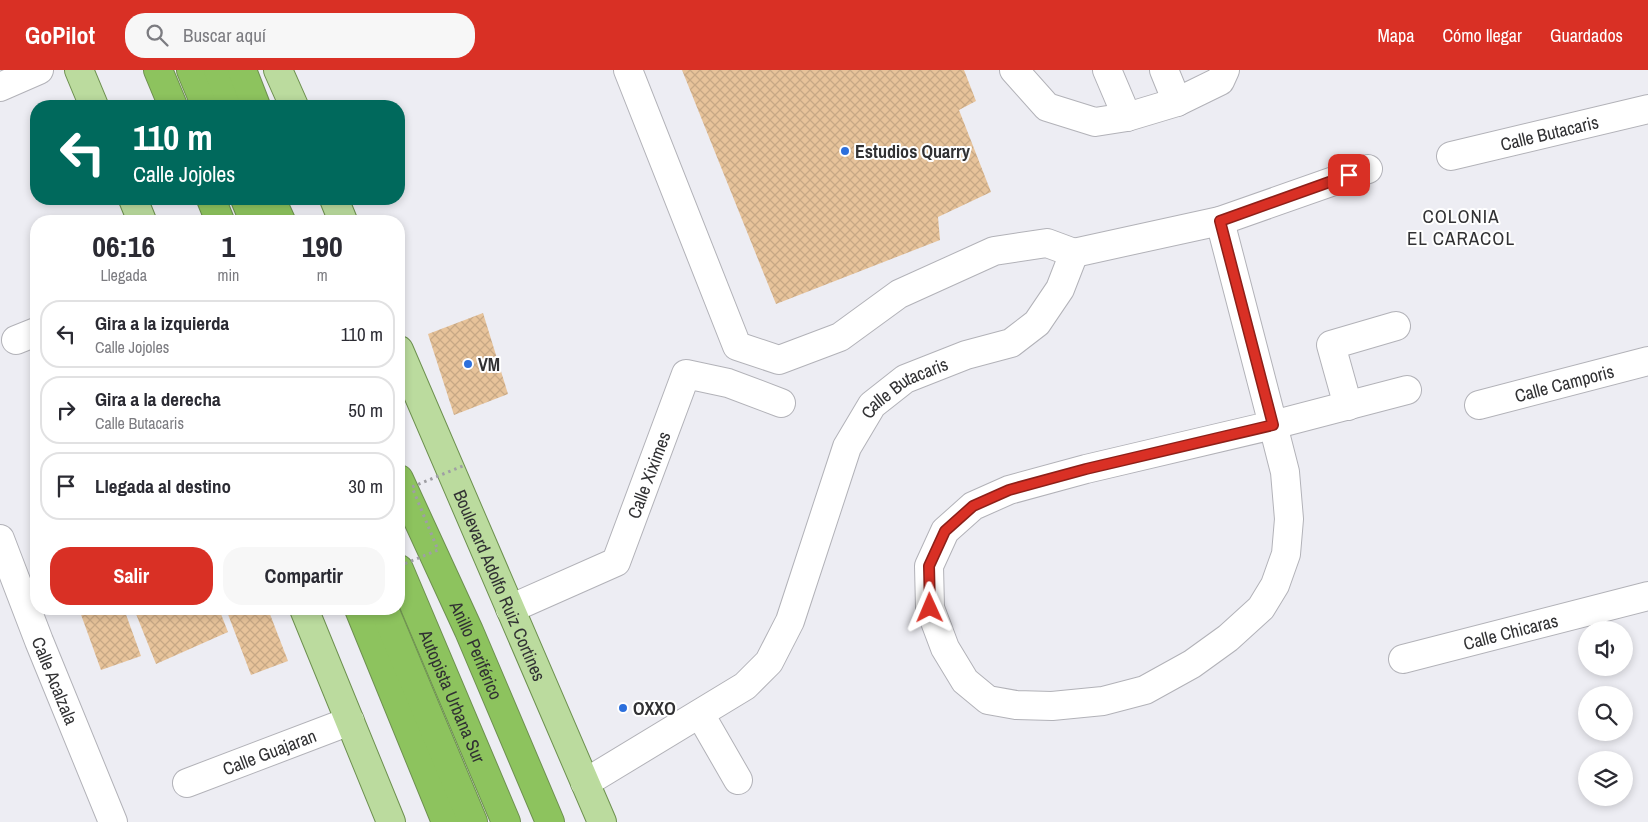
<!DOCTYPE html>
<html lang="es">
<meta charset="utf-8">
<style>
:root{--surface:#fff;--page:#f7f7f7;--text:#2b2b33;--muted:#7c7c81;--line:#e1e1e2;--accent:#d93025}
body{margin:0;font-family:"Archivo Narrow",sans-serif;background:var(--page);color:var(--text);height:100vh;display:flex;flex-direction:column;font-size:19px;white-space:nowrap}
*{box-sizing:border-box;margin:0}
p{font-size:16px;color:var(--muted)}
.icon{flex:none;width:28px;height:28px;fill:none;stroke:currentColor;stroke-width:2;stroke-linecap:round;stroke-linejoin:round}
.map{position:relative;flex:1;overflow:hidden}
.side{position:absolute;left:30px;top:145px;width:375px;height:400px;display:flex;flex-direction:column;background:var(--surface);border-radius:20px;box-shadow:0 2px 8px #0003}
.side>*{flex:none}
.banner{position:absolute;left:30px;top:30px;width:375px;height:105px;border-radius:20px;box-shadow:0 2px 8px #0003;background:#00695c;color:#fff;overflow:hidden}
.fabs{position:absolute;left:1578px;top:551px;display:grid;gap:10px}
.fabs a{display:grid;place-items:center;width:55px;height:55px;border-radius:50%;background:var(--surface);box-shadow:0 2px 8px #0003;font-size:25px}
.pin{position:absolute;display:grid;place-items:center;width:42px;height:42px;color:#fff;margin:-21px;border-radius:10px;box-shadow:0 2px 8px #0006}
.me{position:absolute;width:55px;margin:-28px;rotate:359deg;stroke-linejoin:round;filter:drop-shadow(0 0 4px #0008)}
.turn{display:flex;align-items:center;gap:18px;height:105px;padding:0 20px;font-size:22px}
.turn .icon{width:65px;height:65px;stroke-width:2.5}
.turn b{display:block;font-size:35px;line-height:42px}
.eta{display:flex;justify-content:space-evenly;align-items:center;height:85px;text-align:center}
.eta b{font-size:30px;font-weight:800;line-height:35px}
.button{display:flex;gap:10px;margin-top:auto;padding:10px 20px}
.button a{flex:1;height:58px;border-radius:20px;background:var(--accent);color:#fff;font-size:20px;font-weight:800;line-height:58px;text-align:center}
.button a+a{background:var(--page);color:var(--text)}
ul{padding:0;list-style:none}
li{display:flex;align-items:center;gap:15px;height:68px;margin:0 10px 8px;padding:0 10px;border:2px solid var(--line);border-radius:20px}
li div{flex:1}
li b{display:block;font-size:19px}
li em{font-style:normal}
header{display:flex;align-items:center;gap:30px;box-sizing:border-box;height:70px;padding:0 25px;background:var(--accent);color:#fff}
header strong{font-size:24px}
nav{display:flex;gap:28px;margin-inline-start:auto;font-size:18px}
.search{width:350px;height:45px;background:var(--page);display:flex;align-items:center;gap:12px;box-sizing:border-box;padding:0 18px;border-radius:20px;color:var(--muted);font-size:19px}
.map>svg:first-child{display:block}
</style>
<header>
<strong>GoPilot</strong>
<div class="search"><svg class="icon" aria-label="search" viewBox="0 0 24 24"><circle cx="10" cy="10" r="6"/><path d="M15 15l6 6"/></svg>Buscar aquí</div>
<nav><a>Mapa</a><a>Cómo llegar</a><a>Guardados</a></nav>
</header>
<div class="map">
<svg width="1648" height="752" viewBox="0 0 1648 752">
<defs>
<pattern id="building-cross-hatch" width="8" height="8" patternUnits="userSpaceOnUse" patternTransform="scale(1.25)"><rect width="8" height="8" fill="#e7c39a"/><path d="M0 0l8 8M0 8l8-8" fill="none" stroke="#c7a885"/></pattern>
</defs>
<rect width="100%" height="100%" fill="#ededf3"/>
<!-- building -->
<g fill="url(#building-cross-hatch)">
<path d="M682 0H964L976 31 959 40 991 122 938 147 940 170 776 234Z"/>
<path d="M483 243 508 324 454 345 428 264Z"/>
<path d="M79 539H124L141 586 101 600Z"/>
<path d="M134 539H219L228 562 156 594Z"/>
<path d="M226 539H268L288 591 251 605Z"/>
</g>
<g fill="none" stroke-linecap="round" stroke-linejoin="round">
<defs>
<g id="minor">
<path d="M628 0 737 276 779 290 840 267 899 224 994 181 1047 173 1074 183"/>
<path d="M1014 0 1047 37 1095 52 1127 47 1177 32 1220 11 1225 0"/>
<path d="M1107 0 1127 47"/>
<path d="M1164 0 1177 32"/>
<path d="M0 17 39 0"/>
<path id="s1" d="M1451 86 1648 39"/>
<path d="M1220 151 1273 355 1285 402 1289 449 1286 484 1275 515 1261 538 1228 568 1192 594 1145 620 1103 631 1052 636 1016 635 988 630 965 611 945 578 930 538 929 496 945 461 973 436 1009 420 1086 399 1273 355 1407 320"/>
<path d="M1074 183 1220 151 1368 99"/>
<path d="M16 270 36 262"/>
<path id="s2" d="M1479 335 1648 291"/>
<path d="M1348 336 1331 275 1396 256"/>
<path id="s3" d="M0 469 39 571 113 752"/>
<path id="s4" d="M510 539 616 492 686 304 728 313 781 333"/>
<path id="s5" d="M1403 589 1648 526"/>
<path d="M700 644 738 710"/>
<path id="s6" d="M187 713 350 651"/>
<path id="s7" d="M585 713 745 616 769 592 790 551 847 377 872 335 905 309 966 285 1011 273 1037 253 1060 219 1074 183"/>
</g>
<g id="major">
<path d="M79 0 94 36"/>
<path d="M278 0 294 36"/>
<path d="M133 129 142 151"/>
<path d="M334 129 343 151"/>
<path id="s8" d="M399 280 602 752"/>
<path d="M304 539 391 752"/>
</g>
<g id="highway">
<path d="M158 0 173 36"/>
<path d="M191 0 206 36"/>
<path d="M218 0 233 36"/>
<path d="M242 0 256 36"/>
<path d="M211 129 220 151"/>
<path d="M245 129 254 151"/>
<path d="M271 129 281 151"/>
<path id="s9" d="M399 409 469 561 550 752"/>
<path id="s10" d="M399 499 506 752"/>
<path d="M359 539 446 752"/>
<path d="M384 539 473 752"/>
</g>
</defs>
<!-- minor casing -->
<use href="#minor" stroke="#b2b2b8" stroke-width="30"/>
<!-- major casing -->
<use href="#major" stroke="#6d904f" stroke-width="30"/>
<!-- highway casing -->
<use href="#highway" stroke="#6d904f" stroke-width="30"/>
<!-- minor -->
<use href="#minor" stroke="#fff" stroke-width="28"/>
<!-- major -->
<use href="#major" stroke="#bbdb9e" stroke-width="28"/>
<!-- highway -->
<use href="#highway" stroke="#8dc35e" stroke-width="28"/>
<!-- path-bridge -->
<path stroke="#9f9fa4" stroke-width="3" stroke-dasharray="2.5 4" stroke-linecap="butt" d="M399 496 438 480 412 417 465 395"/>
</g>
<g fill="none" stroke-linecap="round" stroke-linejoin="round">
<defs>
<path id="route" d="M930 538 929 496 945 461 973 436 1009 420 1086 399 1273 355 1220 151 1349 105"/>
</defs>
<!-- route casing -->
<use href="#route" stroke="#8d1f18" stroke-width="12"/>
<!-- route -->
<use href="#route" stroke="#d93025" stroke-width="9"/>
</g>
<!-- markers -->
<g fill="#2c6fdc" stroke="#fff" stroke-width="2">
<circle cx="845" cy="81" r="5"/>
<circle cx="468" cy="294" r="5"/>
<circle cx="623" cy="638" r="5"/>
</g>
<g text-anchor="middle" dominant-baseline="central" stroke-width="4" stroke-linejoin="round" paint-order="stroke">
<!-- street labels -->
<g font-size="18" fill="#313133" stroke="#fff">
<text stroke="none"><textPath href="#s1" startOffset="101">Calle Butacaris</textPath></text>
<text stroke="none"><textPath href="#s2" startOffset="88">Calle Camporis</textPath></text>
<text stroke="none"><textPath href="#s7" startOffset="536">Calle Butacaris</textPath></text>
<text stroke="none"><textPath href="#s4" startOffset="209">Calle Xiximes</textPath></text>
<text stroke="none"><textPath href="#s8" startOffset="256">Boulevard Adolfo Ruiz Cortines</textPath></text>
<text stroke="none"><textPath href="#s5" startOffset="111">Calle Chicaras</textPath></text>
<text stroke="none"><textPath href="#s9" startOffset="188">Anillo Periférico</textPath></text>
<text stroke="none"><textPath href="#s3" startOffset="152">Calle Acalzala</textPath></text>
<text stroke="none"><textPath href="#s10" startOffset="138">Autopista Urbana Sur</textPath></text>
<text stroke="none"><textPath href="#s6" startOffset="88">Calle Guajaran</textPath></text>
</g>
<!-- poi labels -->
<g font-size="18" font-weight="bold" fill="#313133" stroke="#fff" text-anchor="start">
<text x="855" y="81">Estudios Quarry</text>
<text x="478" y="294">VM</text>
<text x="633" y="638">OXXO</text>
</g>
<!-- neighbourhood labels -->
<g font-size="19" letter-spacing="1" fill="#313133" stroke="#fff">
<text x="1461" y="146">COLONIA<tspan x="1461" dy="22">EL CARACOL</tspan></text>
</g>
</g>
</svg>
<div class="fabs">
<a><svg class="icon" aria-label="sound" viewBox="0 0 24 24"><path d="M4 9h4l5-4v14l-5-4H4zM17 9q2 3 0 6"/></svg></a>
<a><svg class="icon" aria-label="search" viewBox="0 0 24 24"><circle cx="10" cy="10" r="6"/><path d="M15 15l6 6"/></svg></a>
<a><svg class="icon" aria-label="layers" viewBox="0 0 24 24"><path d="M12 4l9 5-9 5-9-5zM3 14l9 5 9-5"/></svg></a>
</div>
<div class="pin" style="left:1349px;top:105px;background:#d93025"><svg class="icon" aria-label="arrive" viewBox="0 0 24 24"><path d="M6 21V4h12l-3 4 3 4H6"/></svg></div>
<svg class="me" style="left:930px;top:538px" viewBox="-20 -20 40 40"><path d="M0-17L14 15 0 8-14 15z" fill="#d93025" stroke="#fff" stroke-width="4"/></svg>
<div class="banner">
<div class="turn"><svg class="icon" aria-label="left" viewBox="0 0 24 24"><path d="M17 20v-9H6M10 6l-5 5 5 5"/></svg><div><b>110 m</b>Calle Jojoles</div></div>
</div>
<section class="side">
<div class="eta">
<div><b>06:16</b><p>Llegada</p></div>
<div><b>1</b><p>min</p></div>
<div><b>190</b><p>m</p></div>
</div>
<ul>
<li><svg class="icon" aria-label="left" viewBox="0 0 24 24"><path d="M17 20v-9H6M10 6l-5 5 5 5"/></svg><div><b>Gira a la izquierda</b><p>Calle Jojoles</p></div><em>110 m</em></li>
<li><svg class="icon" aria-label="right" viewBox="0 0 24 24"><path d="M7 20v-9h11M14 6l5 5-5 5"/></svg><div><b>Gira a la derecha</b><p>Calle Butacaris</p></div><em>50 m</em></li>
<li><svg class="icon" aria-label="arrive" viewBox="0 0 24 24"><path d="M6 21V4h12l-3 4 3 4H6"/></svg><div><b>Llegada al destino</b></div><em>30 m</em></li>
</ul>
<div class="button"><a>Salir</a><a>Compartir</a></div>
</section>
</div>
